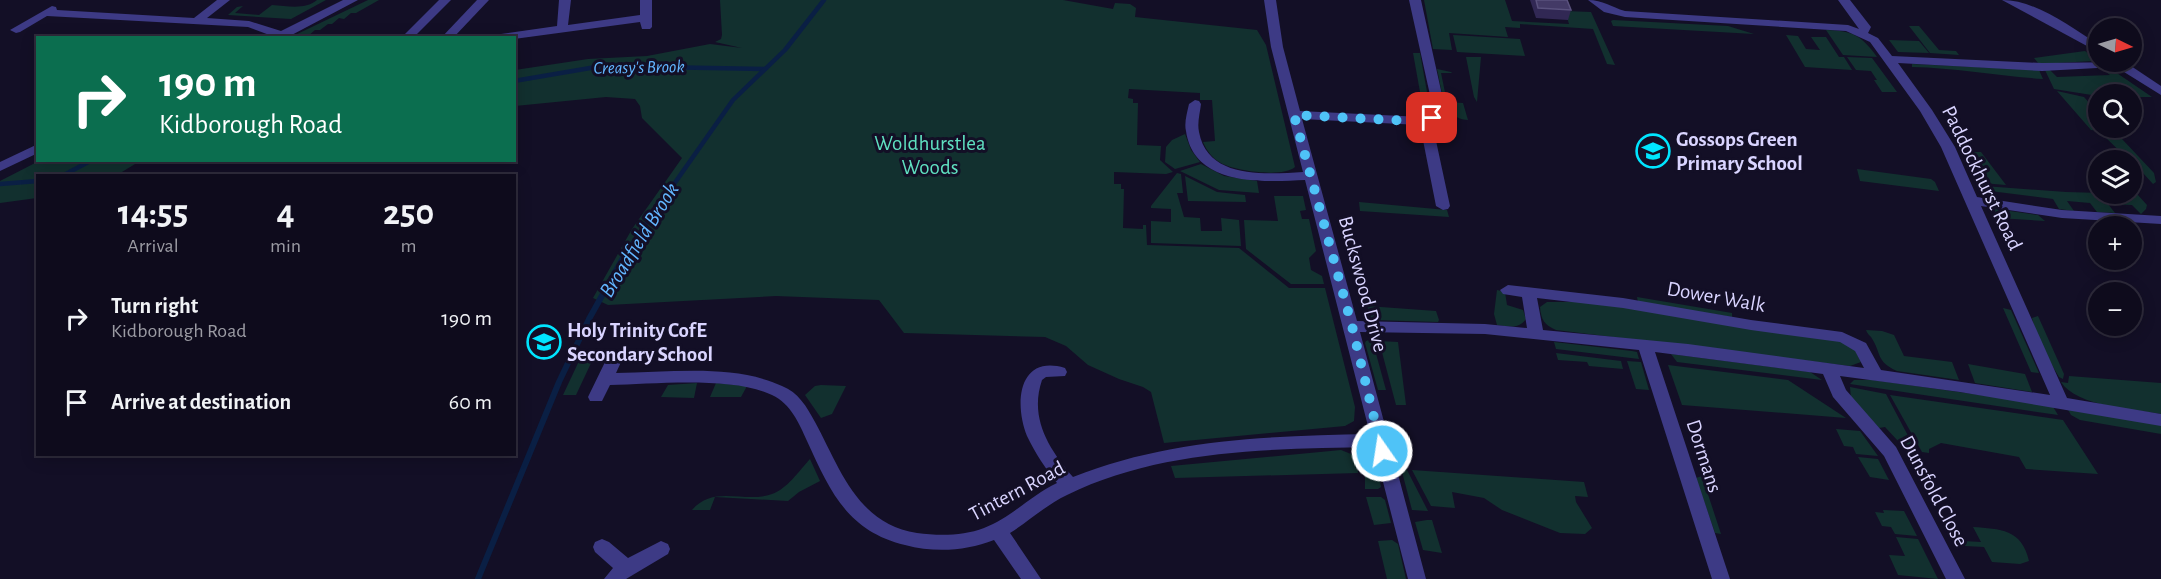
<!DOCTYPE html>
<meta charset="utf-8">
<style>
:root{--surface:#0e0b1c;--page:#1c1929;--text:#f1f3f6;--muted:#9b9ba3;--line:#2e2b3b}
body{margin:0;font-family:"Alegreya Sans",sans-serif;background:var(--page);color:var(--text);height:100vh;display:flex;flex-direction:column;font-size:22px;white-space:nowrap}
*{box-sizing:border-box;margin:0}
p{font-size:20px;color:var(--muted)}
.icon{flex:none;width:33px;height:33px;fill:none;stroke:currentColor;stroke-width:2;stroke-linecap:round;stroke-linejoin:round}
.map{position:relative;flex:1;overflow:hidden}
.sheet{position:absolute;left:36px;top:174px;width:480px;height:282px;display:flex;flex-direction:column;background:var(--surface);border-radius:0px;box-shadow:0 3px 15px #0003,0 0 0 2px var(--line)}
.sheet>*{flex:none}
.top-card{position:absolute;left:36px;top:36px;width:480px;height:126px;border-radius:0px;box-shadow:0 3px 15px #0003,0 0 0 2px var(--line);background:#0b6e4f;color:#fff;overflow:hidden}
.needle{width:39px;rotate:95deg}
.fabs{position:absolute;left:2088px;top:18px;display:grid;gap:12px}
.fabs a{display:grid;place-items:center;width:54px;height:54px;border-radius:50%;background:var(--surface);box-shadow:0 3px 15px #0003,0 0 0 2px var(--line);font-size:30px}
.pin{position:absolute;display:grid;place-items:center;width:51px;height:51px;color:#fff;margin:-26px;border-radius:12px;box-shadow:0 3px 9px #0006}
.me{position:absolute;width:66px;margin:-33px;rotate:347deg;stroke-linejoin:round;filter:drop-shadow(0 0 4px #0008)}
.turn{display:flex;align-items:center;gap:21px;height:126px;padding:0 24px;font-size:27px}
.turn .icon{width:78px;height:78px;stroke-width:2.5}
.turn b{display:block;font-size:42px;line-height:51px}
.eta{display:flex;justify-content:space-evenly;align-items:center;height:102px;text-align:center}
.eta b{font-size:36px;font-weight:700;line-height:42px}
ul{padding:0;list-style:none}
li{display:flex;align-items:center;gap:18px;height:84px;padding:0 24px}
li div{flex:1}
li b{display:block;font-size:22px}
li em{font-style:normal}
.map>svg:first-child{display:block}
</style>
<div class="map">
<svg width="2161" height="579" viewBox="0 0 2161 579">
<rect width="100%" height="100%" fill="#130f26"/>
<!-- green -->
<g fill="#12302f">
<path d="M317 0H326L291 19 228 15 237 7 243 6 235 13 259 15 272 5C288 6 305 10 317 0Z"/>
<path d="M368 0H379L356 13H351L344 19 339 18 332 24H328L320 30H315L308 36 291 37Z"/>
<path d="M720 0H1063L1113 9 1115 3 1130 4 1136 8 1135 17 1257 30 1266 45 1295 167C1283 178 1235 171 1221 163 1212 158 1207 151 1203 142L1215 141 1212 100H1200V93L1129 89 1128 98 1133 99V103H1138L1137 145 1161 146 1160 160 1173 172 1166 174 1114 172V184H1121V189H1124L1123 228 1143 229V225H1146L1147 245 1239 248 1289 288H1325L1355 407 1354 421 1345 426 1164 443 1151 392 1143 387 1119 379 1088 365 1066 346 1045 337 904 333 879 300 776 296 608 305 593 298 632 229 682 158 642 118 640 106 635 99 606 97 515 106V70L588 59 647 56 710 44 742 48 715 42 721 39 722 35Z"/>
<path d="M1424 0H1505L1512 21 1569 24 1565 11 1591 12 1615 65 1607 64 1593 29 1520 24V28L1505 27 1508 37 1449 33 1452 50 1433 49Z"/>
<path d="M1613 20 1728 26 1754 34 1613 26 1611 21Z"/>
<path d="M1909 26H1919L1939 50 1956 51 1959 55 1930 53Z"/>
<path d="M1826 30C1853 31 1861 35 1877 57L1843 55Z"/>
<path d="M1453 35 1520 39 1525 56 1457 52Z"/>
<path d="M1786 35 1798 36 1806 49 1820 50 1811 37H1826L1839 57H1844L1852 70 1805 67Z"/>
<path d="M1889 40 1919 41 1929 53 1898 52Z"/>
<path d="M2085 51 2096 59 2094 61 2039 64 2034 58Z"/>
<path d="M1413 53H1420L1429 103H1422Z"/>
<path d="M1466 57H1481L1477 102 1474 97Z"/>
<path d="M1847 57 1872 58 1897 92H1882L1874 80H1877L1871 71 1856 70Z"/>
<path d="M1912 64 2039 70 2043 79C1999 76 1956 68 1912 67Z"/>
<path d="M2108 67 2152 97H2132V94L2098 96 2054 89 2045 70H2050L2057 77 2110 75 2101 68Z"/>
<path d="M1437 69 1451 72 1452 73H1441L1447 102 1463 103 1468 120C1443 119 1442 90 1437 69Z"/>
<path d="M2057 91 2084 97 2098 113V128H2114L2120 134 2091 130Z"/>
<path d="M1185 134 1191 150 1200 162 1175 169 1165 162 1166 147 1172 140Z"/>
<path d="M2104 136 2122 139 2154 173 2156 182 2153 184 2132 161 2129 160Z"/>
<path d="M1968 152H1981L2006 185 1982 183Z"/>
<path d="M39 161V160L140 161 117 175 38 176 37 198 0 203V181Z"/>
<path d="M1201 164 1224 176 1257 181 1259 193 1219 190 1180 171Z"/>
<path d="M1857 169 1931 179 1935 182 1939 191 1860 181Z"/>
<path d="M1177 173 1181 174 1183 193H1177L1184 217 1200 218 1201 231H1222L1221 218 1239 220 1241 246 1151 243V221L1171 222V209L1151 208V206Z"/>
<path d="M1185 176 1217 192 1245 195 1246 202 1188 201Z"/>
<path d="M1984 186 2066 192 2137 194 2147 205 2146 209 2141 214 2132 205 2108 204 2115 213 2097 212 2090 203 2067 201 2074 211 2059 209 2053 199 1990 191V199L1987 198 1983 189Z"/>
<path d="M1274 196H1303L1306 210 1300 211 1302 219H1309L1316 251 1309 258 1311 270 1322 276 1324 284H1291L1246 249 1244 220 1278 221Z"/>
<path d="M1359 202 1447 210 1449 217 1360 211Z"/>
<path d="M1996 209 2038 215 2045 221 1998 218 1994 210Z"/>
<path d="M1497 290 1505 292 1507 305 1523 310 1526 319C1518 330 1508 326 1497 325L1494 314Z"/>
<path d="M1637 297 1732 313V317L1638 302Z"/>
<path d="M1547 302H1582L1621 307 1841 341 1854 348 1861 362 1850 366 1556 330C1544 325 1541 319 1540 307Z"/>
<path d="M1367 306 1436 311 1439 320 1438 322 1372 320Z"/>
<path d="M2003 308 2011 310 2039 373 2031 372Z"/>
<path d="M2038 316 2064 374 2063 379 2059 377C2048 359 2037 338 2032 318Z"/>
<path d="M1866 330 1882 331 1894 335 1904 356 1952 362 1959 380 1897 371C1875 361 1882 353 1871 337 1869 335 1867 333 1866 330Z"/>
<path d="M1372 339 1386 390H1378L1365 343 1366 341Z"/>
<path d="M1379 341 1398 342 1406 405H1396Z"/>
<path d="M1554 342 1632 351 1637 352 1639 359 1556 349Z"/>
<path d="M1556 353 1621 361 1623 369 1589 366 1587 362 1558 360Z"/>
<path d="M1671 354 1810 372 1822 380 1677 362Z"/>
<path d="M579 361H592L576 395H563Z"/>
<path d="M1627 361 1641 362 1649 390 1636 389Z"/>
<path d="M1968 364 2025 374 2032 392 1975 383Z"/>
<path d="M1668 365 1788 380 1846 418 1682 405Z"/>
<path d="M2069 376 2161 383V414C2134 409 2077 407 2061 382L2068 383Z"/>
<path d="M1854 380H1873L2052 405 2058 415 1850 384Z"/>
<path d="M697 383 694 398 661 397 668 385Z"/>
<path d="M716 383 747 386 741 397H710Z"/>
<path d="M821 385 846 386 832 414 821 418 805 395 815 386Z"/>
<path d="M1850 387 1886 394 1915 449 1898 441 1885 427 1879 428 1851 398Z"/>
<path d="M1890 395 2063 420 2098 474 2026 469 2019 457 1941 443 1929 449V453L1922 452Z"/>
<path d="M2067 408 2161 425V434L2080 420 2071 415Z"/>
<path d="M1836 429 1860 431 1878 456 1856 454 1853 447 1844 446Z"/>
<path d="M1341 450 1356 456 1358 473 1175 478 1171 466Z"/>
<path d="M1365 456 1377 467 1381 487 1378 489H1365Z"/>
<path d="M1858 457 1878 459 1889 480 1870 477Z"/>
<path d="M810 459 820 481 799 492 788 501 715 497 710 510H692C714 484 745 504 772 494 787 489 799 471 810 459Z"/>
<path d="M1401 468H1406L1428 511 1412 510Z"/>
<path d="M1412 470 1584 482 1588 497 1575 496 1576 502 1592 528 1585 534 1560 533 1502 510 1484 498 1452 492 1455 508 1431 506Z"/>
<path d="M1702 476 1721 534 1715 533 1696 478Z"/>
<path d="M1366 497H1381L1385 500 1391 523 1374 525Z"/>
<path d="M1883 510 1904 511 1917 536 1895 534 1891 527 1882 526 1875 512 1884 513Z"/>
<path d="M1427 520H1432L1442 553 1423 550 1415 522Z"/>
<path d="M1973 527C2000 529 2022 529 2029 561L2020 564 1992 562 1984 547 1965 546 1963 541 1981 542Z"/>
<path d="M1896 537 1918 539 1938 579 1898 575 1889 555 1905 556Z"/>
<path d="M1392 540 1398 544 1406 579H1387L1378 541Z"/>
</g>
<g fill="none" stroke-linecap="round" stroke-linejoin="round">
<!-- stream-far1 -->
<g stroke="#0a1f44" stroke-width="4.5">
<path d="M514 81 602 66 765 69"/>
<path d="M62 176 92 160"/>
<path d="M0 184 38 181"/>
<path d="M627 251 733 100 785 50 824 0"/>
</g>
<!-- stream -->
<path stroke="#0a1f44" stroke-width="6" d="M478 579 559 382 589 319 628 249"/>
<!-- minor -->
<g fill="#3d3a85" fill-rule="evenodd">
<path d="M217 0H230L207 18 249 21 281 31 343 0H358L286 38H271L272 36 248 27 47 16 20 32 16 33 10 30 52 6 56 7 57 10 194 18Z"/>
<path d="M439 0H451L417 34 426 38H408L405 34Z"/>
<path d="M477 0H489L453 38H441Z"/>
<path d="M559 0H571L568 25 640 15V0H652V27L650 29H642L640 22 514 39 489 38 494 35 557 26Z"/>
<path d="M1264 0H1276L1283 47 1300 111 1422 117 1430 112 1432 104 1409 0H1421L1444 104 1442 114 1432 122 1450 206 1448 209 1443 210 1436 206 1420 125 1302 119 1357 321 1485 324 1527 328 1522 297 1503 294 1500 290 1508 285 1623 298 1751 320 1842 332 1866 343 1881 370 2050 395 1941 147 1920 111 1870 42 1846 31 1625 17 1604 12 1588 0C1603 0 1611 7 1625 11L1848 25 1859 29 1838 0H1850L1871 27 1868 33 1878 38 1892 56 2042 63 2125 62 2161 86V95L2116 67 2042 71 1898 63 1932 110 1955 147 1977 197 2062 210 2161 216V224L2062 218 1981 206 2067 398 2161 414V426L1960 392 1840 376 1846 390 1896 447 1965 579H1946L1884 456 1833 397 1823 374 1655 352 1730 579H1712L1639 350 1485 334 1360 332 1426 579H1408L1374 447C1272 449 1160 449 1067 495 1046 505 1029 521 1010 533L1041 579H1021L994 540C966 551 935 553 905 545 847 531 830 491 807 441 799 423 791 404 772 395 733 376 654 384 610 385L602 401H590L588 397 606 360 608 356H620L622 360 616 373C669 373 732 363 782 386 798 392 807 407 815 422 840 468 857 524 917 533 939 536 963 536 984 528 1011 518 1031 495 1057 483 1046 469 1035 453 1027 436 1014 404 1018 354 1065 368L1067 372 1065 376 1046 377 1042 380C1029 418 1049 449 1073 477 1168 439 1269 436 1370 434L1305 180C1264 182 1194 187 1186 131 1184 123 1187 113 1189 104L1195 100 1199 101 1201 104C1200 113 1197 123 1199 132 1208 180 1267 174 1303 172L1271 47ZM1537 298 1623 308 1751 330 1840 342 1855 351 1864 368 1688 344 1543 330Z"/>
<path d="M2002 0C2036 0 2070 27 2098 44V52Z"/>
<path d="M38 144V153L0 171V162Z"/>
<path d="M602 539 609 542 628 558 661 541 668 544 670 549 668 554 626 579H604L613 568 595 552 593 547 595 542Z"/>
</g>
</g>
<!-- wall -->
<path fill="#312854" d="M1530 0H1567L1571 10 1568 20 1536 18Z"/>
<!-- building -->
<path fill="#433a66" stroke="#5a527e" stroke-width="1.5" d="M1536 0H1567L1571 10 1538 8Z"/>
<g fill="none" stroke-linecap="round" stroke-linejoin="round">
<!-- route -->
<path stroke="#4fc3f7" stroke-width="10" stroke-dasharray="0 18" d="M1382 451 1352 326 1294 115 1410 121H1425L1432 118"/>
</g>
<!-- icons -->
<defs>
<symbol id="school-ring" viewBox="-11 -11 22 22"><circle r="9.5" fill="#130f26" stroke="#00e5ff" stroke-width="1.5"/><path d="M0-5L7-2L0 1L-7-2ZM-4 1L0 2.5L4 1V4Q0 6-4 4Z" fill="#00e5ff"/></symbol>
</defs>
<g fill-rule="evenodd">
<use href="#school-ring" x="1634" y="132" width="38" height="38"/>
<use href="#school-ring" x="525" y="323" width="38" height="38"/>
</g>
<g text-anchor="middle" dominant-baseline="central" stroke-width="6" stroke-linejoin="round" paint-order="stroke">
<!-- far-water labels -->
<g font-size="18" font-style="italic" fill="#62b6ff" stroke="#130f26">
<text transform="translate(639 68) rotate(-1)">Creasy's Brook</text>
</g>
<!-- poi labels -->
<g font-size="21" font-weight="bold" fill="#d9d4ff" stroke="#130f26" text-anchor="start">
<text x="1676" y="139">Gossops Green<tspan x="1676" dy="24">Primary School</tspan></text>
<text x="567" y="330">Holy Trinity CofE<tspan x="567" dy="24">Secondary School</tspan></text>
</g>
<!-- park labels -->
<g font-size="21" fill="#5fe0c0" stroke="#130f26">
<text x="930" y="143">Woldhurstlea<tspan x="930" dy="24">Woods</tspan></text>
</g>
<!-- street labels -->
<g font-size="21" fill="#d9d4ff" stroke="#130f26">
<text transform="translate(1982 178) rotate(64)">Paddockhurst Road</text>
<text transform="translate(1363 284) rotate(75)">Buckswood Drive</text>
<text transform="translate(1716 297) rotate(10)">Dower Walk</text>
<text transform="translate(1704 456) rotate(72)">Dormans</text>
<text transform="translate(1017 491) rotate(-28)">Tintern Road</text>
<text transform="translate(1934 491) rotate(62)">Dunsfold Close</text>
</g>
<!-- water labels -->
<g font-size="22" font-style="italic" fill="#62b6ff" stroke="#130f26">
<text transform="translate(639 240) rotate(-58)">Broadfield Brook</text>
</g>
</g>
</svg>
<div class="fabs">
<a><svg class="needle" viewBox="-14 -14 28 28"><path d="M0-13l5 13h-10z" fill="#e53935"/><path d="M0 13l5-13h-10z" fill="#9b9ba3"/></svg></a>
<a><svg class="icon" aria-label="search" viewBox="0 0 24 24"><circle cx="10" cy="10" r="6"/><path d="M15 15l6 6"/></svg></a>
<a><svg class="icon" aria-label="layers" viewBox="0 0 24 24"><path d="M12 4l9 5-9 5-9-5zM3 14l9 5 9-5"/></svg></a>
<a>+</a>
<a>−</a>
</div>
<div class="pin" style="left:1432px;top:118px;background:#d93025"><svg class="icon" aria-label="arrive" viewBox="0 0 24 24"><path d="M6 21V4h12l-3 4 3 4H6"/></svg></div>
<svg class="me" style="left:1382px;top:451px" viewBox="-20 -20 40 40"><circle r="17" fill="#4fc3f7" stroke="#fff" stroke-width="3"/><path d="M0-11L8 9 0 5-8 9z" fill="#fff"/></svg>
<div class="top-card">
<div class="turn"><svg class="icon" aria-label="right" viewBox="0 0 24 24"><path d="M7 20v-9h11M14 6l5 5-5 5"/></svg><div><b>190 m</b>Kidborough Road</div></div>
</div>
<section class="sheet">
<div class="eta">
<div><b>14:55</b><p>Arrival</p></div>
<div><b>4</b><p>min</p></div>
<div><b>250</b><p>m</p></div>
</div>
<ul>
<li><svg class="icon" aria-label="right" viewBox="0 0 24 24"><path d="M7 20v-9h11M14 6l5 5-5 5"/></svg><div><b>Turn right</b><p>Kidborough Road</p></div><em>190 m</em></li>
<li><svg class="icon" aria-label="arrive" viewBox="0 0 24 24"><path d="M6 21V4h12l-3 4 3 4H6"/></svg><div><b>Arrive at destination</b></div><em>60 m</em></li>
</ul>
</section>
</div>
